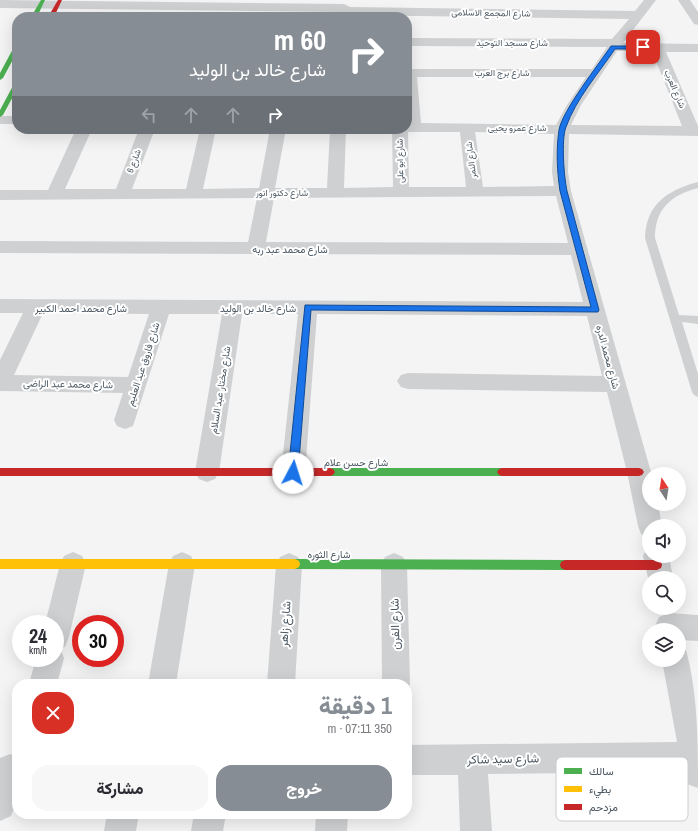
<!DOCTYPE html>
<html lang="ar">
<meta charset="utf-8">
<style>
:root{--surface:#fff;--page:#f7f7f7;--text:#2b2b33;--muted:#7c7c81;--accent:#868d94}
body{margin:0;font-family:"Archivo Narrow",Vazirmatn,sans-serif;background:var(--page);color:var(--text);direction:rtl;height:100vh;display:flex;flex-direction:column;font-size:15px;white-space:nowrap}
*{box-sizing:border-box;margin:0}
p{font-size:13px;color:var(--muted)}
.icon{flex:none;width:22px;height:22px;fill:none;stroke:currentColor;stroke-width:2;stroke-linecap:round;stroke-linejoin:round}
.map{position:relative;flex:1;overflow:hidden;direction:ltr}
.side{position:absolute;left:12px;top:679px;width:400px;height:140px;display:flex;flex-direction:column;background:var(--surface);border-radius:16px;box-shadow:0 4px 16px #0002;direction:rtl}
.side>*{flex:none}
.top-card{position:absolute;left:12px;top:12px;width:400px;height:122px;border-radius:16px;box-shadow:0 4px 16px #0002;direction:rtl;background:#868d94;color:#fff;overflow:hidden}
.needle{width:26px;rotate:348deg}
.tools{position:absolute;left:642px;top:467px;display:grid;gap:8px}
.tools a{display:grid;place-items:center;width:44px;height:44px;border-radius:50%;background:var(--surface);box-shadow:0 4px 16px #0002;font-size:20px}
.speed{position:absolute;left:12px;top:615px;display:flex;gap:8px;font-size:20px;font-weight:700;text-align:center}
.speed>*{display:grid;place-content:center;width:52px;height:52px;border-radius:50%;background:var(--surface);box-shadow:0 4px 16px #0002;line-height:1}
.speed small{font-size:10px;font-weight:400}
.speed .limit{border:6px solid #d22;background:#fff;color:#111}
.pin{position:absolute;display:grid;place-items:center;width:34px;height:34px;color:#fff;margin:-17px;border-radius:8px;box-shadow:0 2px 6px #0006}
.me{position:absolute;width:44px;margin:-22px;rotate:5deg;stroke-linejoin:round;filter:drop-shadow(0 0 3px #0008)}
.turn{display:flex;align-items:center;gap:14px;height:84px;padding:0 20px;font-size:18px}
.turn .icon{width:52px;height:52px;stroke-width:2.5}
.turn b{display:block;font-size:28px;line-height:34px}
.lanes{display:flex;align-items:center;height:38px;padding:0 20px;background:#0003;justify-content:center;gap:20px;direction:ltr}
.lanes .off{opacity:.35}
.round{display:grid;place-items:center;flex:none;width:42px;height:42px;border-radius:16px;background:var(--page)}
.head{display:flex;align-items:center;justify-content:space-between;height:68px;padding:0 20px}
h1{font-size:24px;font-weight:800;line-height:30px;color:var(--accent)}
.primary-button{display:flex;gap:8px;margin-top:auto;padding:8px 20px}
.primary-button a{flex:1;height:46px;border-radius:16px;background:var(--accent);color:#fff;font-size:16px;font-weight:800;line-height:46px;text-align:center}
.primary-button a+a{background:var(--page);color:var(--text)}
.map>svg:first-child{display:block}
</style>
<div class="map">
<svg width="698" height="831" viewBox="0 0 698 831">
<rect width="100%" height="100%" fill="#f4f4f4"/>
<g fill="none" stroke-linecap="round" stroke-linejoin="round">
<!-- lane -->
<path fill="#ced0d2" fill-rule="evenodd" d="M698 182V188C671 195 655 209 655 238L679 315 698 316V324L682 322 698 374V397L694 395 692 392 645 238C646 204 668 190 698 182Z"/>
<!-- street -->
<g fill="#ced0d2" fill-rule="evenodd">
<path d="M0 0 344 4 350 7 635 11 644 0H656L623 43 698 44V52H666L698 126V136L569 134 568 172 571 191 651 472V474H649V504H658L662 526H649V537L641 534 638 526 627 472 607 392 408 389 401 387 397 381 401 375 408 373 602 376 587 316 317 314 305 473 301 480 293 483 285 480 281 473 298 314H242L219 472 215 479 207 482 199 479 195 472 222 314H169L133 426 125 429 117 426 114 420 123 393 0 391V360L23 313H0V299L583 302 571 255 0 253V241L248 242 257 198 0 200V190H48L76 129H92L65 189H116L139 129H155L132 189H186L200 129H216L203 189 259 188 270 129H286L275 188H327L330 129H346L344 188 393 187 392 129H407V69H592L607 47 407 46V38L612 39 629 19 344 15 338 12 0 8ZM617 51H652L682 126 571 125 581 105ZM417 77H586L567 105 556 125 421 123ZM408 132H460L466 187H409ZM475 132 554 134 552 172 554 186 483 187ZM556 196 568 243 266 242 274 198ZM43 313 149 314 128 377 14 375Z"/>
<path d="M678 0H690L698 12V25L694 24Z"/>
<rect x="0" y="116" width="17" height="8"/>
<path d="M649 547V556H669L673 578H649V582L643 556 647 548Z"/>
<path d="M73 552 82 556 86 564 69 637 65 647 60 648 64 658 57 684H29L36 658H55V624H45L60 564 64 556Z"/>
<path d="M182 552 191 556 195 564 176 684H148L169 564 173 556Z"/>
<path d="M289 553 298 557 302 565 295 684H267L276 565 280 557Z"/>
<path d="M394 553 403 557 407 565 410 684 407 692V684H382L381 565 385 557Z"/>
<path d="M669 613 698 615V641L679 640V630H657L655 626 659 617Z"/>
<path d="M679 647 686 650C698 693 698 743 698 788L687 784 683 772 488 774 492 831H460L458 775H407V745L677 742 662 660H679Z"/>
<path d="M10 754 17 757V800L11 816 0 821V758Z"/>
<path d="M107 814H139L136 831H104Z"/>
<path d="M194 814H226L223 831H191Z"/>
<path d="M316 814H348L347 831H315Z"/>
</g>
<!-- fast -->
<g fill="#4caf50" fill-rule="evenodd">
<path d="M41 0H45L37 17H31Z"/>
<path d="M17 45V52L3 78 0 80V73L14 47Z"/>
<path d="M17 82V89L3 115 0 117V110L14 84Z"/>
<path d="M330 468H502L505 469 507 472 505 475 502 476H330L327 475 325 472 327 469Z"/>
<path d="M295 559 565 560 569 562 570 565 569 568 565 570 295 569 291 567 290 564 291 561Z"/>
</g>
<!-- slow -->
<path fill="#ffc107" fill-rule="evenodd" d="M0 559H295L299 561 300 564 299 567 295 569H0Z"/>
<!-- jam -->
<g fill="#c62828" fill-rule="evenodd">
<path d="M58 0H62L54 17H48Z"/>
<path d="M0 468H330L333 469 335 472 333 475 330 476H0Z"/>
<path d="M502 468H639L642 469 644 472 642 475 639 476H502L499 475 497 472 499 469Z"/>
<path d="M565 560H657L661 562 662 565 661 568 657 570H565L561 568 560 565 561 562Z"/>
</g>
</g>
<!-- route -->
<path fill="#1a73e8" stroke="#114b97" d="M613 46H643L645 47 643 49H615C598 74 576 99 566 127 561 140 564 177 567 191L599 310 598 312 311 310 298 473 296 476 293 477 290 476 288 473 305 305 591 307 560 191C557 171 556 150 559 130 562 111 599 64 611 46Z"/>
<g text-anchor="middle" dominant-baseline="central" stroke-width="4" stroke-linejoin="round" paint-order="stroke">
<!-- far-street labels -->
<g font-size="9" fill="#4a5661" stroke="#fff">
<text transform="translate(491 13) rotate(1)">شارع المجمع الاسلامى</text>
<text x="512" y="43">شارع مسجد التوحيد</text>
<text x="502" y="73">شارع برج العرب</text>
<text transform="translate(675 89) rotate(67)">شارع العرب</text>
<text x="517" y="128">شارع عمرو يحيى</text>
<text transform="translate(471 160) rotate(-97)">شارع النمر</text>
<text transform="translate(134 161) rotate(-69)">شارع 6</text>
<text transform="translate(400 161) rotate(-91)">شارع ابو على</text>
<text x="282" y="193">شارع دكتور انور</text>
</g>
<!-- street labels -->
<g font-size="10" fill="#4a5661" stroke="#fff">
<text x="290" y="249">شارع محمد عبد ربه</text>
<text x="81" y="308">شارع محمد احمد الكبير</text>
<text x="258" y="308">شارع خالد بن الوليد</text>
<text transform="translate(608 357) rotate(75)">شارع محمد الدره</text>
<text transform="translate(143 364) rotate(-72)">شارع فاروق عبد العليم</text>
<text transform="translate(68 384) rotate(1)">شارع محمد عبد الراضى</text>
<text transform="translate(220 390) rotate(-81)">شارع مختار عبد السلام</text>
<text x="356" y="462">شارع حسن علام</text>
<text x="329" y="554">شارع الثوره</text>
</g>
<!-- near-street labels -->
<g font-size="12" fill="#4a5661" stroke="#fff">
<text transform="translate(285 624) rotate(-86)">شارع زاهر</text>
<text transform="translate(395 624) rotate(-91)">شارع الفرن</text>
<text transform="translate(503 759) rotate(-1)">شارع سيد شاكر</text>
</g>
</g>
<!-- legend -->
<rect x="556" y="757" width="132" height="64" rx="6" fill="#fff" stroke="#c9ccd0" stroke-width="1"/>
<rect x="564" y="768" width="18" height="6" fill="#4caf50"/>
<rect x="564" y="786" width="18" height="6" fill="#ffc107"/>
<rect x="564" y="804" width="18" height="6" fill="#c62828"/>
<g font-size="11" fill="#4a5661">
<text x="589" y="775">سالك</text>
<text x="589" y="793">بطيء</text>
<text x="589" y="811">مزدحم</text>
</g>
</svg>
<div class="tools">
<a><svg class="needle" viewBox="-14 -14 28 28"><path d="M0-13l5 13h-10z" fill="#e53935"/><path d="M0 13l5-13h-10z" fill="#7c7c81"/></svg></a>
<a><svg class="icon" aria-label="sound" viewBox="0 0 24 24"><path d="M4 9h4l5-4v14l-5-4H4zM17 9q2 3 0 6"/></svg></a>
<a><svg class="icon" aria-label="search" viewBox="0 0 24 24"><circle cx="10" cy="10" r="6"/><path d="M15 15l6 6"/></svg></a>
<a><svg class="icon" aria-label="layers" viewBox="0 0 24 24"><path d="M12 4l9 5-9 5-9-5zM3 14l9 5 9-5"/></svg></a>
</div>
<div class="speed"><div>24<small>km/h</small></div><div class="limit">30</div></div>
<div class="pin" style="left:643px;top:47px;background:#d93025"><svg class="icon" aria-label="arrive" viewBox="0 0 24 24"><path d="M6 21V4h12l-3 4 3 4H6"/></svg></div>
<svg class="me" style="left:293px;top:473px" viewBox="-20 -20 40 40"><circle r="19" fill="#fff"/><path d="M0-13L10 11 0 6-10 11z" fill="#1a73e8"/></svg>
<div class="top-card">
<div class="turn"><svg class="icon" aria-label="right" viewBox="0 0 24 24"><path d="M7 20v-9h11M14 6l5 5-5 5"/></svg><div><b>60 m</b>شارع خالد بن الوليد</div></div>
<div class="lanes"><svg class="icon off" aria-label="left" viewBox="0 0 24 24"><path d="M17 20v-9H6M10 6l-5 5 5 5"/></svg><svg class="icon off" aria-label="ahead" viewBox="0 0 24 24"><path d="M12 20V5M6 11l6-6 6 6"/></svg><svg class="icon off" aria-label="ahead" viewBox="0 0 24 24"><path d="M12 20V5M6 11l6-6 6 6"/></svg><svg class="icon" aria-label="right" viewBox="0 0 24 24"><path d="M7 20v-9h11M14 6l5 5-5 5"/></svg></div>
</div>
<section class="side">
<div class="head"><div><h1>1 دقيقة</h1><p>350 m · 07:11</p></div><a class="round" style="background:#d93025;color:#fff"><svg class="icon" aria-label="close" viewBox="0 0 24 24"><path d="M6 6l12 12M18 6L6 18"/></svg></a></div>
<div class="primary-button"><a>خروج</a><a>مشاركة</a></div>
</section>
</div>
